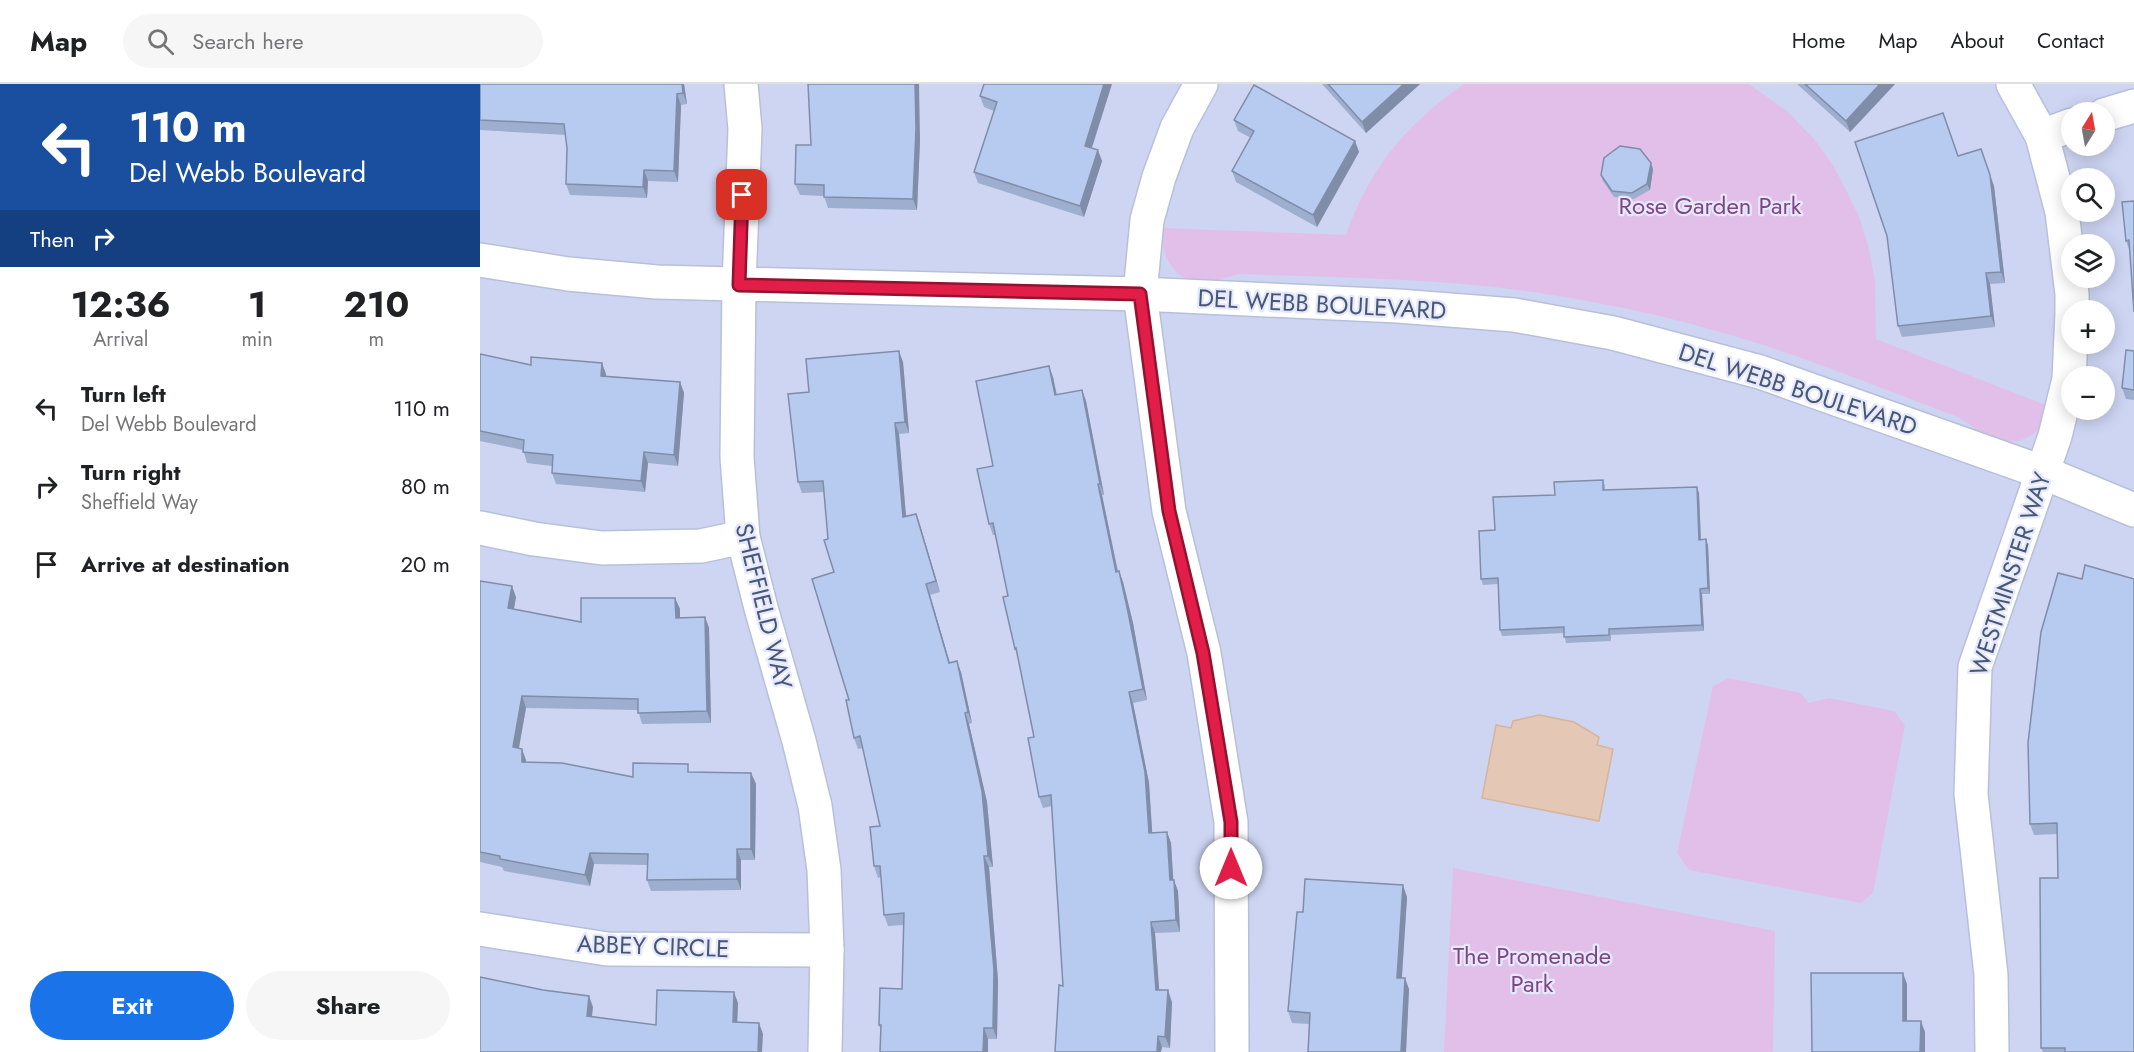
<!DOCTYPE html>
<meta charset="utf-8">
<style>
:root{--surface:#fff;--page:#f6f6f6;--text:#202124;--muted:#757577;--line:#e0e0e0;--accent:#1a73e8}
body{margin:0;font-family:Jost,sans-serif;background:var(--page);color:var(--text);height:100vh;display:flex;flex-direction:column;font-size:22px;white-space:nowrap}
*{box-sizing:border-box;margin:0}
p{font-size:20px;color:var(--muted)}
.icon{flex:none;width:33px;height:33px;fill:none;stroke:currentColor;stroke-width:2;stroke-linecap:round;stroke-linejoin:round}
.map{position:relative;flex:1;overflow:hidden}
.details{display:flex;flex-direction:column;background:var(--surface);width:480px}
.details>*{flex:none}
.banner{background:#1a4fa0;color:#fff;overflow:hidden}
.needle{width:39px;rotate:11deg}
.fabs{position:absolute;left:1581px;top:18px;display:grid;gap:12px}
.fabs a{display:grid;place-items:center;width:54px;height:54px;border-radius:50%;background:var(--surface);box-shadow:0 3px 15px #0003;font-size:30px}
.pin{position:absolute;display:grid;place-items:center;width:51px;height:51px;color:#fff;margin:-26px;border-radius:12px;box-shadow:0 3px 9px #0006}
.me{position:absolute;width:66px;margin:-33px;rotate:0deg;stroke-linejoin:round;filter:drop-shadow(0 0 4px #0008)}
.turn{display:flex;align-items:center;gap:21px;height:126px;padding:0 30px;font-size:27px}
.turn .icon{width:78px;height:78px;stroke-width:2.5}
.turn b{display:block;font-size:42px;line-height:51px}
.then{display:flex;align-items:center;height:57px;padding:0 30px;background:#0003;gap:12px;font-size:22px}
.eta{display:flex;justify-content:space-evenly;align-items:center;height:102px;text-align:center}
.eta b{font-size:36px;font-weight:700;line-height:42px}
.cta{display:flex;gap:12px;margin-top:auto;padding:12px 30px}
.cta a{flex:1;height:69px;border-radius:36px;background:var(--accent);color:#fff;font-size:24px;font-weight:700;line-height:69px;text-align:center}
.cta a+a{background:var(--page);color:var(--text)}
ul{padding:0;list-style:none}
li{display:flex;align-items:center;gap:18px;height:78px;padding:0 30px}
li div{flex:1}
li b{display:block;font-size:22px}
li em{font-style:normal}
header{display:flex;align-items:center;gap:36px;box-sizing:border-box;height:84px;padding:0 30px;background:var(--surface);border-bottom:2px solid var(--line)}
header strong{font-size:28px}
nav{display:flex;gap:33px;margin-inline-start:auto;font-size:21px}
.search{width:420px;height:54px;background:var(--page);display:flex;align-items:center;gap:15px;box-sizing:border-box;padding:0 21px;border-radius:33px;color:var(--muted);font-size:22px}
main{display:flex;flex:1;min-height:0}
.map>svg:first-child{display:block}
</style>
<header>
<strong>Map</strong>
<div class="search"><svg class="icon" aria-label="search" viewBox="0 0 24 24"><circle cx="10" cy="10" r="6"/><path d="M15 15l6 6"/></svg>Search here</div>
<nav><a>Home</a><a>Map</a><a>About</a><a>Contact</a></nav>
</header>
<main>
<section class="details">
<div class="banner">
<div class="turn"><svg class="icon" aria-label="left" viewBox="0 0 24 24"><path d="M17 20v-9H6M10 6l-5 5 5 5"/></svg><div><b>110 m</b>Del Webb Boulevard</div></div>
<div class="then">Then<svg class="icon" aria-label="right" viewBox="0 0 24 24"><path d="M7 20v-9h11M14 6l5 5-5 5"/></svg></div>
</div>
<div class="eta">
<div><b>12:36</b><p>Arrival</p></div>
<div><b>1</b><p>min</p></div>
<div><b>210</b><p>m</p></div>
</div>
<ul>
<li><svg class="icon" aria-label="left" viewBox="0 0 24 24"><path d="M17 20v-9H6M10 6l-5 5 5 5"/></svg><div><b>Turn left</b><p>Del Webb Boulevard</p></div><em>110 m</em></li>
<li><svg class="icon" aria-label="right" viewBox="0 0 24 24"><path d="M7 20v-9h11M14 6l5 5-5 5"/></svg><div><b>Turn right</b><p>Sheffield Way</p></div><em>80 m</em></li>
<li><svg class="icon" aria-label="arrive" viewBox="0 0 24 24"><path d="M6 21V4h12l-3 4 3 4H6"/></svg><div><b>Arrive at destination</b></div><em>20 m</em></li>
</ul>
<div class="cta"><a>Exit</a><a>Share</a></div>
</section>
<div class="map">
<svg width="1654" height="968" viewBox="0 0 1654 968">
<rect width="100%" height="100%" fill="#dfe2fb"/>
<!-- residential -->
<path fill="#ced5f3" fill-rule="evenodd" d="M0 0H1654V968H0ZM1592 28H1624V62H1592ZM1592 94H1624V128H1592ZM1592 160H1624V194H1592ZM1592 226H1624V260H1592ZM1592 292H1624V326H1592Z"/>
<!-- green -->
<g fill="#e2bfe8">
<path d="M984 0H1269L1308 28 1334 55 1353 81 1367 108 1380 135 1389 165 1395 197 1396 255 1568 322C1567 327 1566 336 1563 341 1560 346 1553 350 1548 353 1522 367 1500 347 1478 333 1413 309 1349 282 1283 261 1212 238 1139 221 1066 210 965 194 861 194 759 190 744 194 723 202 708 196 689 188 678 162 684 144L866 151C889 85 926 40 984 0Z"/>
<path d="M1249 594 1320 609 1329 619 1349 614 1414 627 1425 641 1393 809 1381 819 1209 786 1197 769 1233 602Z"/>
<path d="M973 784 1295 847 1293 968H964Z"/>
</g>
<!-- water -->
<path fill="#e4c8b5" stroke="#d5b49b" stroke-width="1.5" d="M1059 631 1094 638 1119 653 1117 661 1133 665 1119 737 1002 714 1016 641 1031 644 1033 637Z"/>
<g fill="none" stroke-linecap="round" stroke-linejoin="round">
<defs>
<g id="minor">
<path d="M261 0 265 45 259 201 257 373 261 426 263 453 281 524 319 657 335 722 344 786 347 866 345 968"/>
<path d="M721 0 697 44 679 93 667 136 660 210 689 427 724 569 751 738 752 968"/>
<path d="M1533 0 1562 52 1582 128 1592 210V226"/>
<path d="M1624 31 1654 22"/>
<path d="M1562 52 1592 41"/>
<path d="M0 444 54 455 122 464 221 462 263 453"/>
<path d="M0 845 127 865 347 866"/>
<path d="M1512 968 1511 891 1491 710 1495 583 1575 352 1589 295 1592 229"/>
</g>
<path id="tertiary" d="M0 176 88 190 177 198 660 210 918 222 1034 231 1133 249 1280 288 1562 388 1654 426"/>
</defs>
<!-- minor casing -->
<use href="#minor" stroke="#b7c0da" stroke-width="36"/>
<!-- tertiary casing -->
<use href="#tertiary" stroke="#b7c0da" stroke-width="36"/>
<!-- minor -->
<use href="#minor" stroke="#fff" stroke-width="33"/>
<!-- tertiary -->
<use href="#tertiary" stroke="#fff" stroke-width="33"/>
</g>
<!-- wall -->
<g fill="#9daece">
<path d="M0 0H204L207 20 201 21 198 98 168 97 167 114 90 111 86 100 87 64 86 51 0 46Z"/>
<path d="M504 0 612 64 622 77 604 133 498 99 494 88 514 27 504 23 500 12Z"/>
<path d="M842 0H940L886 49Z"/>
<path d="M1317 0H1415L1370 48Z"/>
<path d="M754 36 875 57 879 68 837 143 756 98 752 87 771 54 758 47Z"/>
<path d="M440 56 437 126 348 124 344 112 320 111 315 100 331 61Z"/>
<path d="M1478 72 1514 102 1525 199 1510 200 1515 243 1422 253 1418 242Z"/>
<path d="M1173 85 1170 106 1154 115 1134 113 1123 97 1121 91Z"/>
<path d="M1654 117 1650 168 1646 157Z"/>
<path d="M1654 267V316L1646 315 1642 304Z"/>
<path d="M0 270 51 281 126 290V292L200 298 204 309 198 382 168 379 165 408 76 400 72 389V382L47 379 43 366 0 357Z"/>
<path d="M423 278 429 349 419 350 426 432 436 430 460 508 450 511 470 579 481 588 492 639 489 640 507 718 513 783H509L518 897 517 955H508V968H400L401 946 399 941 422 905 424 841 408 842 404 831 401 793 398 794 394 782 400 742 383 664 378 665 374 654 369 616 354 488 348 455 344 408 322 409 318 398 329 308Z"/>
<path d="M573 293 577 311 602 306 606 317 624 411H622L638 487 643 498 653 539 667 616 653 619 669 699 672 749 687 748 691 759 693 796 698 807 700 848 675 849 679 906 692 918 690 964 682 963 583 902 572 722 563 724 559 713 554 653 539 575 535 565 528 512 515 451H513L509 440 513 382Z"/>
<path d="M1123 396 1125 402V406L1219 409 1221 456 1228 461 1230 510H1222L1224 547 1131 551V557L1086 559 1084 549 1022 552 1020 546 1018 500 1003 501 1001 495 1015 446 1075 411Z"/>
<path d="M1602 495 1654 968H1563L1561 964 1578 794 1577 750 1554 751 1550 740Z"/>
<path d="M0 497 36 513 34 525 101 538 195 514 200 525V533H225L229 544 231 639 162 640 158 626 46 624 39 664 42 665 46 678 153 693 211 689H271L276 700 275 776H261V806L171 807 167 796 168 781 114 780 110 802 24 787 22 783 0 778Z"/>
<path d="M927 813 922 894 929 905 926 968H828L829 940 812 939 808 927 823 828Z"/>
</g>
<!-- shaded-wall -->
<g fill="#808da8">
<path d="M202 0H204L207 20 203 9Z"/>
<path d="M435 0H439L440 56 437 126 433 115Z"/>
<path d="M624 0H632L609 73 605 62Z"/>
<path d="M924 0H940L886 49 882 38Z"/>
<path d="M1400 0H1415L1370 48 1366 37Z"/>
<path d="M197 10 201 21 198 98 194 87Z"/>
<path d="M875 57 879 68 837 143 833 131Z"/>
<path d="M1501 65 1514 102 1525 199 1521 188Z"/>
<path d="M618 66 622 77 604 133 600 122Z"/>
<path d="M1171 79 1173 85 1170 106 1167 100Z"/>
<path d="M164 86 168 97 167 114 163 103Z"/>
<path d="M1506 189 1510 200 1515 243 1511 232Z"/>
<path d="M419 267 423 278 429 349 425 338Z"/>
<path d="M122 279 126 290 125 303 121 292Z"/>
<path d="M569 282 573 293 579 323 575 311Z"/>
<path d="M200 298 204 309 198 382 194 371Z"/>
<path d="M602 306 606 317 624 411 620 400Z"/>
<path d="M415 339 419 350 427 444 423 433Z"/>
<path d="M164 368 168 379 165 408 161 397Z"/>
<path d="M618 400 622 411 640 499 636 488Z"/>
<path d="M1217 403 1219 409 1221 462 1219 456Z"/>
<path d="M436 430 440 441 460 508 456 497Z"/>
<path d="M1226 455 1228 461 1230 510 1228 504Z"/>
<path d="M639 487 643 498 653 539 667 616 663 605Z"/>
<path d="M446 500 450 511 473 590 469 579Z"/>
<path d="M32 502 36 513 32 535 28 524Z"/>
<path d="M1220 505 1222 510 1224 547 1222 541Z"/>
<path d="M195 514 200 525V545L196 534Z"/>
<path d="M225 533 229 544 231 639 227 627Z"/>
<path d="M477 577 481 588 492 639 488 628Z"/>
<path d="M649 608 653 619 669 699 673 760 669 749Z"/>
<path d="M42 612 46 624 37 674 33 663Z"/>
<path d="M485 629 489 640 507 718 513 783 508 772Z"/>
<path d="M42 665 46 676 47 689 42 678Z"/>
<path d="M271 689 276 700 275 776 271 765Z"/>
<path d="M687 748 691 759 694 807 690 796Z"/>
<path d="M257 765 261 776V806L257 795Z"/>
<path d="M110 769 114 780 110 802 105 791Z"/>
<path d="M504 772 509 783 518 897 517 955 513 944Z"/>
<path d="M694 796 698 807 700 848 696 836Z"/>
<path d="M923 801 927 813 921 905 917 894Z"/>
<path d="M671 838 675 849 680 917 676 906Z"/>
<path d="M1423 889 1427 900V948L1423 937Z"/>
<path d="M925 894 929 905 926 968H921Z"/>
<path d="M688 906 692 918 690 964 685 953Z"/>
<path d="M254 908 258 919 257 949 253 938Z"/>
<path d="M109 912 113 923 111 943 107 932Z"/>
<path d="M1441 937 1445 948V968H1440Z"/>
<path d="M279 939 283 950 282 968H278Z"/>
<path d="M504 944 508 955V968H503Z"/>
<path d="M678 952 682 963 681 968H677Z"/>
</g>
<!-- building -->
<g fill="#b7caf0" stroke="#808da8" stroke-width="1.5">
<path d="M0 0H202L203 9 197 10 194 87 164 86 163 103 86 100 87 64 84 40 0 36Z"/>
<path d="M328 0H435L436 45 433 115 344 113V101L315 100 316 61H331Z"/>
<path d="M504 0H624L605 62 618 66 600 122 494 88 517 18 500 12Z"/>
<path d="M848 0H924L882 38Z"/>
<path d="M1325 0H1400L1366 37Z"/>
<path d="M774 1 875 57 833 131 752 87 774 47 754 36Z"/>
<path d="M1463 29 1478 72 1501 65 1510 91 1521 188 1506 189 1511 232 1418 242 1407 152 1375 58Z"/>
<path d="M1140 62 1160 65 1171 79 1167 100 1152 109 1132 107 1121 91 1124 74Z"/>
<path d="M1654 117V228L1649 156 1646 157 1642 118Z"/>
<path d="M1646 266 1654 267V306L1642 304Z"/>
<path d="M419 267 425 338 415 339 423 433 436 430 456 497 446 500 469 579 477 577 488 628 485 629 502 707 508 772H504L514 886 513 944H504L503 968H400L401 941H399L400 904 422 905 424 829 404 831 400 782H394L390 743 400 742 380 652 374 654 366 616H369L332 495 354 488 344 456 348 455 343 397 318 398 308 310 329 308 326 275Z"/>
<path d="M0 270 51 281V273L122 279 121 292 200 298 194 371 164 368 161 397 72 389 73 371 43 368 44 356 0 347Z"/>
<path d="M569 282 575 311 602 306 620 400H618L636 488 639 487 648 528 663 605 649 608 665 688 669 749 687 748 690 796H694L696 836 671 838 676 906H688L685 953 678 952 677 968H575L579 901 583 902 571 711 559 713 548 654 554 653 536 564 535 565 523 513 528 512 513 439 509 440 497 385 513 382 496 297Z"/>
<path d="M1123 396V406L1217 403 1219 456 1226 455 1228 504 1220 505 1222 541 1129 545V551L1084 553V543L1020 546 1018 494 1001 495 999 447 1015 446 1013 413 1075 411 1074 398Z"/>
<path d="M1605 481 1654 495V968H1585V964H1561L1560 794H1578L1577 739 1550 740 1548 659 1561 548 1578 489 1602 495Z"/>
<path d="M0 497 32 502 28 524 101 538V514H195L196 534 225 533 227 627 158 629V615L42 612 33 663 42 665V678L82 679 153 693V679L208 680V688L271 689V765H257V795L167 796 168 770 110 769 105 791 20 775V772L0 768Z"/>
<path d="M825 795 923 801 917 894H925L921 968H828L830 929 808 927 817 828H823Z"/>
<path d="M1331 889H1423V937H1441L1440 968H1332Z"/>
<path d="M0 893 63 906 109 912 107 932 176 941 177 906 254 908 253 938 279 939 278 968H0Z"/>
</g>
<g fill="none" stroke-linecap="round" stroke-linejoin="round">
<defs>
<path id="route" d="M262 111 259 201 660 210 689 427 723 569 751 738V784"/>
</defs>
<!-- route casing -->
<use href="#route" stroke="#92132f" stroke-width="15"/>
<!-- route -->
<use href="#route" stroke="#e11d48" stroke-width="10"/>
</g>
<g text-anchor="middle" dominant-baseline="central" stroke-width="4.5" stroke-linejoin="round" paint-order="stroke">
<!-- park labels -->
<g font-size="24" fill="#814682" stroke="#e5e8ff">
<text x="1230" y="121">Rose Garden Park</text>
<text x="1052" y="871">The Promenade<tspan x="1052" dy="28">Park</tspan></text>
</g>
<!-- street labels -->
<g font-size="24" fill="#485771" stroke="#e5e8ff">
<text transform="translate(842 220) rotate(3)">DEL WEBB BOULEVARD</text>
<text transform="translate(1318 305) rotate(18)">DEL WEBB BOULEVARD</text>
<text transform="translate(1530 490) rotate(-72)">WESTMINSTER WAY</text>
<text transform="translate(284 522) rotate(76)">SHEFFIELD WAY</text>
<text transform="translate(173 862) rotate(2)">ABBEY CIRCLE</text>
</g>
</g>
</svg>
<div class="fabs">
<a><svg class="needle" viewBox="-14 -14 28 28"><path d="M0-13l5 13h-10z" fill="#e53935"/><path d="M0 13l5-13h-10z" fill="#757577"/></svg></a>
<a><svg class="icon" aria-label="search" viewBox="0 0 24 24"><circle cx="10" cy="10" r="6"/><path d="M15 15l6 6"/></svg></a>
<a><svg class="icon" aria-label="layers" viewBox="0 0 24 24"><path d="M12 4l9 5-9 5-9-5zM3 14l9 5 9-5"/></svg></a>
<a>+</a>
<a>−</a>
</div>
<div class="pin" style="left:262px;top:111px;background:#d93025"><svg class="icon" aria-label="arrive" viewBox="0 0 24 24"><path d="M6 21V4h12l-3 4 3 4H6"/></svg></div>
<svg class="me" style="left:751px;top:784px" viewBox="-20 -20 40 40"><circle r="19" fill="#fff"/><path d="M0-13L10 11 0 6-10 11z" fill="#e11d48"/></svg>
</div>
</main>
